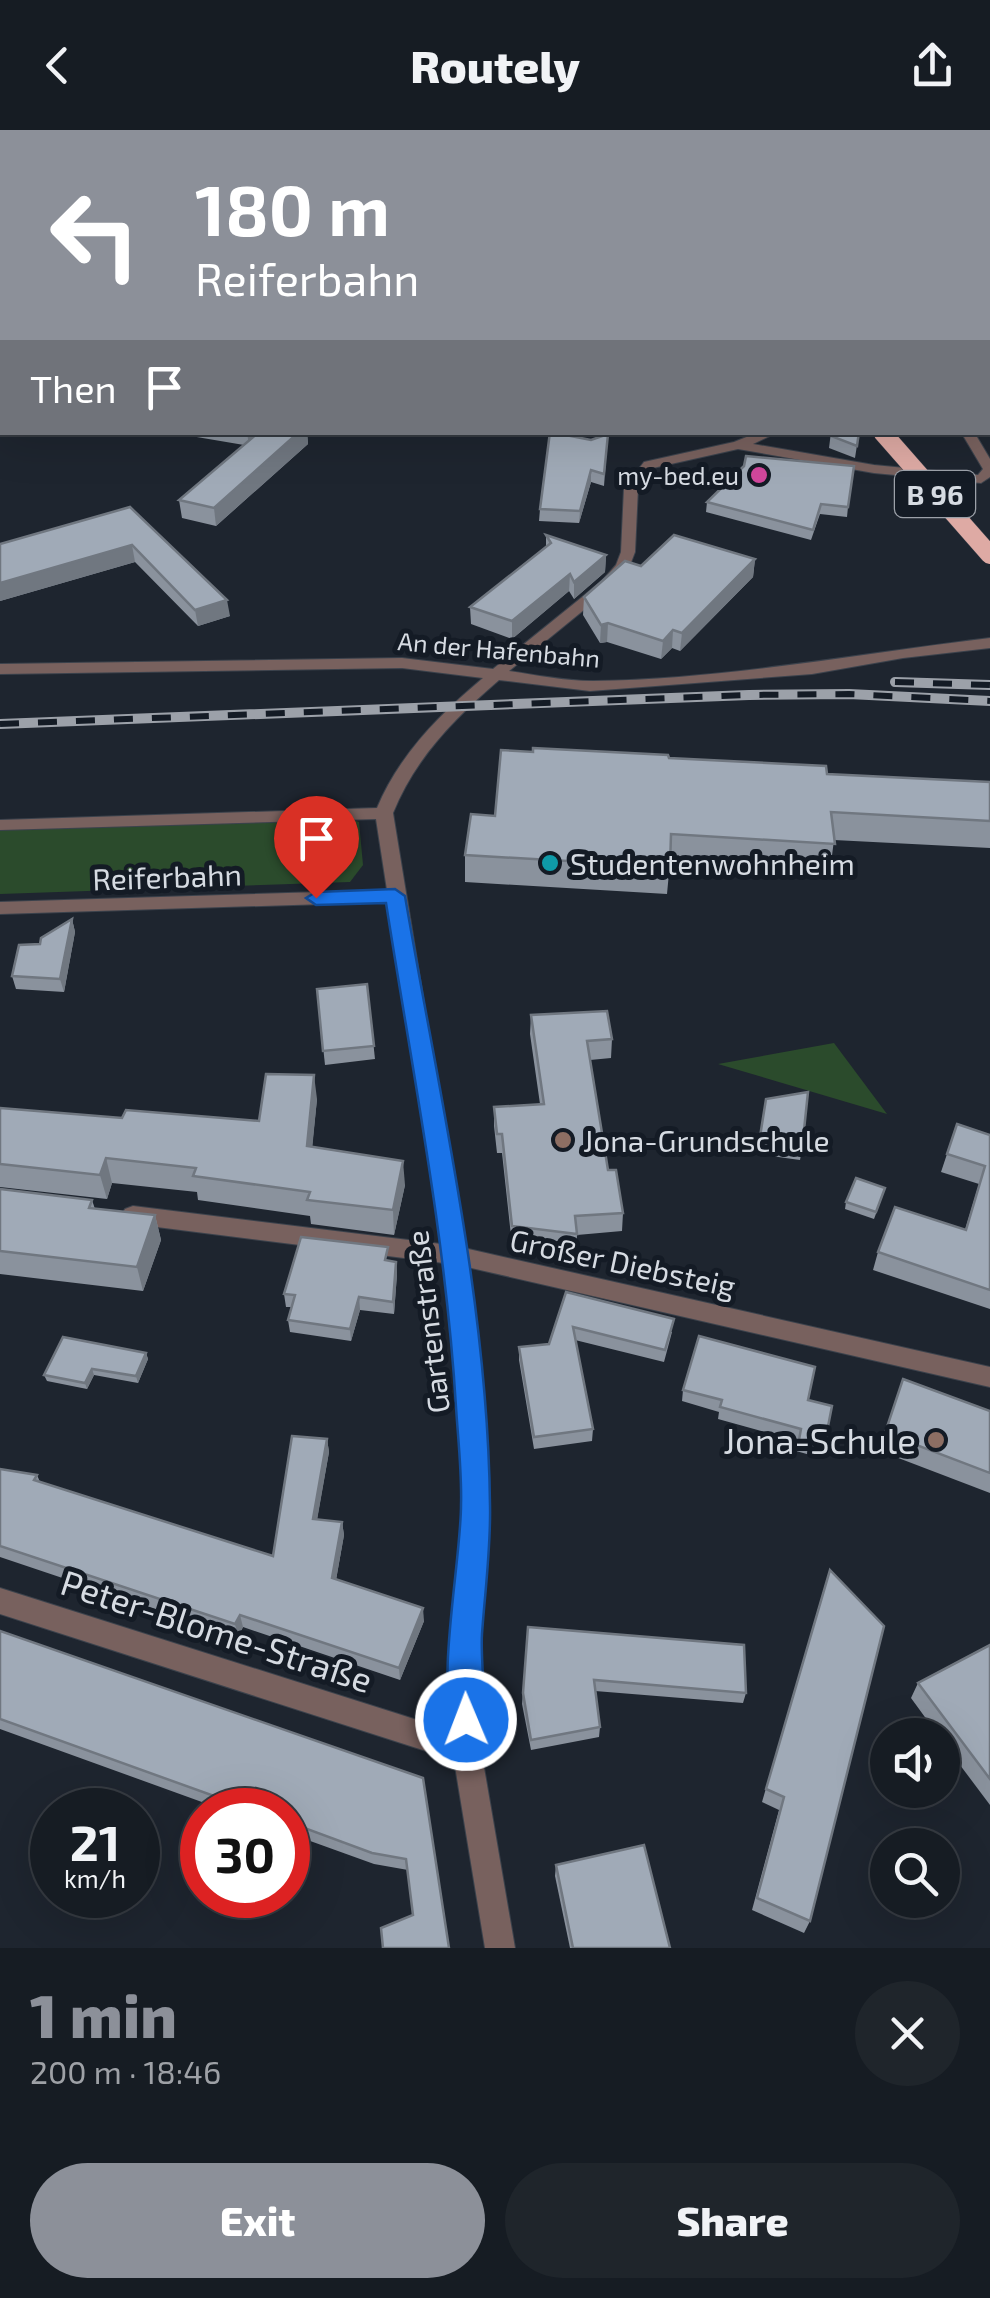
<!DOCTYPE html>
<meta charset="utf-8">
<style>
:root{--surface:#161c23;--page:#1f252b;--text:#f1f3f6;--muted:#9ea1a6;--line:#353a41;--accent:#8c9099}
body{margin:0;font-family:"Exo 2",sans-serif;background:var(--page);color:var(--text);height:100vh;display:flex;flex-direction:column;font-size:38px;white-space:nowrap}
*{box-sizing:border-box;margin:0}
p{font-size:32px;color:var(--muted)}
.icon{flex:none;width:55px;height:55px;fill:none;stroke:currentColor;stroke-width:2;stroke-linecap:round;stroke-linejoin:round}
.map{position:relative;height:1818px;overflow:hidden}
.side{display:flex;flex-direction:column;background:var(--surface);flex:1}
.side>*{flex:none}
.top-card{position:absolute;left:0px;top:0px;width:990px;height:305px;box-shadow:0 10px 40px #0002,0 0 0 2px var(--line);background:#8c9099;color:#fff;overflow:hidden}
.fabs{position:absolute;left:870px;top:1588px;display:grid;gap:20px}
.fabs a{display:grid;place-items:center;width:90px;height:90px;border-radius:50%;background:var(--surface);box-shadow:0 10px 40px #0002,0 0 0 2px var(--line);font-size:50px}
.speed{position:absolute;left:30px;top:1658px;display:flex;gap:20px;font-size:50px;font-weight:700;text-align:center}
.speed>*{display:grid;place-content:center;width:130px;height:130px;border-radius:50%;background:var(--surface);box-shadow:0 10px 40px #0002,0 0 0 2px var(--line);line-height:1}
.speed small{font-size:25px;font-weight:400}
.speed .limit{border:15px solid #d22;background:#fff;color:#111}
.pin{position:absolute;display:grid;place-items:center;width:85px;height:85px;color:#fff;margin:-102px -42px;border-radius:50% 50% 50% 0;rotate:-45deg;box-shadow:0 0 10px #0007}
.pin .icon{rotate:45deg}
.me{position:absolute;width:110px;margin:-55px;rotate:359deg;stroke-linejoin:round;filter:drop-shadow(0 0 8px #0008)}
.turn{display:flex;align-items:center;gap:35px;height:210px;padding:0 30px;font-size:45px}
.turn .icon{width:130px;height:130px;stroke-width:2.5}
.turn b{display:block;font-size:70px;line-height:85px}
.then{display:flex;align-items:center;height:95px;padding:0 30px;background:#0003;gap:20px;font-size:38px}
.round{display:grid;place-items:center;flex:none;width:105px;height:105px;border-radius:52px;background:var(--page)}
.overview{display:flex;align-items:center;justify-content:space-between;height:170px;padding:0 30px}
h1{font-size:60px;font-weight:800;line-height:75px;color:var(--accent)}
.cta{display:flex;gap:20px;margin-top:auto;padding:20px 30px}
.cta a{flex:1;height:115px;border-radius:60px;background:var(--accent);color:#fff;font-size:40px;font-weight:800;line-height:115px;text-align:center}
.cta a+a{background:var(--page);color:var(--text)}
header{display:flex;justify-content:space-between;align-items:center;height:130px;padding:0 30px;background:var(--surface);font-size:45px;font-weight:800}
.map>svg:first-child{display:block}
</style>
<header><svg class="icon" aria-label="back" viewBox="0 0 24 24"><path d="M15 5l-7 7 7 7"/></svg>Routely<svg class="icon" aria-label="share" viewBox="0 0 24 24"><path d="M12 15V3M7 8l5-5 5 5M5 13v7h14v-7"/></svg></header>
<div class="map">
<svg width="990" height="1818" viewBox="0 0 990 1818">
<rect width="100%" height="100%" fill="#1e252f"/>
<!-- green -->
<g fill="#2b4b2c">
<path d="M348 688 359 692 363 735 350 752 0 764V699Z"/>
<path d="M834 913 887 984 718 934Z"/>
</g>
<!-- water -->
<path fill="#000d2a" stroke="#404b61" stroke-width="2.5" d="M0 0H990V47L988 2H2L0 223Z"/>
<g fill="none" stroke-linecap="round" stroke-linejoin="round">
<!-- ferry -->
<path stroke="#b7d2f6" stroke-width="2.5" stroke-dasharray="6 5" stroke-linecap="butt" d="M327 2 347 0"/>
<defs>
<path id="minor" d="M759 302H778L753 314 874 335 978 345 983 339 961 302H974L990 329V347L981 353 874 343 738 319 653 338 638 358 635 422 630 435 612 457 509 541C536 545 565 551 593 551 726 549 858 524 990 508V518L903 528 812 544 590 561 499 550C455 588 415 628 393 683L464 1118 990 1237V1257L467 1137 482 1272 489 1377 478 1531 481 1620 515 1818H485L454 1630 0 1484V1458L452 1601 450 1531 463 1377 458 1272 444 1133 133 1094 125 1091 122 1085 125 1079 133 1076 441 1114 389 772 0 784V772L387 760 376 689 0 700V690L377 678C399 625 440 584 483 548L402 538 0 544V534L402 528 493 539 602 451 616 435 621 422 624 358 644 332 734 312Z"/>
<g id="secondary">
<path d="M815 0H826L828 2H818Z"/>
<rect x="988" y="159" width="2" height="9"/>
</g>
<path id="trunk" d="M624 0H637L638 2H625Z"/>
</defs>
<!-- minor casing -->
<use href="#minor" stroke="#3b424c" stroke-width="2"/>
<!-- secondary casing -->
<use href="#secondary" stroke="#3b424c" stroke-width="2"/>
<!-- trunk casing -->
<use href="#trunk" stroke="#3b424c" stroke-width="2"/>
<!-- minor -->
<use href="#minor" fill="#78615e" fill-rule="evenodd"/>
<!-- secondary -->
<use href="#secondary" fill="#a8847f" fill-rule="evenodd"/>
<!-- trunk -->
<use href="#trunk" fill="#deaaa4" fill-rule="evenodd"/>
<defs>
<g id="rail">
<path d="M895 552 990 555"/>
<path d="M0 594 749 565 849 564 990 571"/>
</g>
</defs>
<!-- rail casing -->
<use href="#rail" stroke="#9ca1a9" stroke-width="10"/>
<!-- rail -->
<use href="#rail" stroke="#141b25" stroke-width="6" stroke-dasharray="19" stroke-linecap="butt"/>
<defs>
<path id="trunk-bridge" d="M882 302 990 425"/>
</defs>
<!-- trunk-bridge casing -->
<use href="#trunk-bridge" stroke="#3b424c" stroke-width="19" stroke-linecap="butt"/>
<!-- trunk-bridge -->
<use href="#trunk-bridge" stroke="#deaaa4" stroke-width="18"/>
</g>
<!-- wall -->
<g fill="#8a929d">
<path d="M307 302 308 314 216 396 182 388 179 370 244 315 173 303Z"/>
<path d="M831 302H859L855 328 829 318Z"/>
<path d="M608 304 604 356 591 352 579 393 539 391 540 379 591 310Z"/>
<path d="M744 336 848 377 847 387 820 384 811 410 706 382 707 372Z"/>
<path d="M130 377 230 486 198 496 135 432 0 471V414Z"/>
<path d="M546 405 606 425 605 442 574 469 569 461 512 509 471 494 470 477 546 417Z"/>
<path d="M755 429 753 447 680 521 672 518 661 529 607 512 600 513 583 485 584 467 641 436Z"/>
<path d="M669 628 827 644 990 652V718L834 710 830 741 670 732 667 764 465 752V725L495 686Z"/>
<path d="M72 789 75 802 64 862 16 859 12 846 40 814Z"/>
<path d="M367 854 375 929 325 935 317 859Z"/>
<path d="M531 885 612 909 611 928 590 930 608 1040 623 1083 622 1101 577 1105 576 1123 512 1115 502 1023H497L494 996V977L540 974 530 904Z"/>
<path d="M317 969 312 1017 405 1055 394 1105 311 1094 310 1086 198 1070 197 1062 112 1053 107 1069 0 1057V978L122 988 259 991Z"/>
<path d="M766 969 802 1019 800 1030 757 1024Z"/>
<path d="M957 994 990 1005V1179L873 1140 878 1122 965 1100 979 1054 941 1042Z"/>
<path d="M0 1059 92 1070 95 1079 155 1085 161 1110 143 1161 0 1144Z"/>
<path d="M883 1065 874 1089 845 1079 846 1072Z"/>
<path d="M389 1130 396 1132 397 1144 394 1184 360 1180 351 1211 290 1202 288 1190 291 1177H286L284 1164Z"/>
<path d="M566 1162 672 1202 664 1232 575 1210 593 1299 592 1311 534 1319 519 1230V1217L549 1214Z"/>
<path d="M146 1223 148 1229 138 1253 94 1245 87 1259 47 1251 44 1245Z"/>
<path d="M903 1249 990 1281V1363L880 1321Z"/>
<path d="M683 1260 808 1270 824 1317 821 1328 796 1321 798 1311 718 1289 719 1282 682 1271Z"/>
<path d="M327 1309 329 1322 317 1389 342 1392 344 1405 336 1450 424 1491 400 1550 243 1497 238 1507 0 1427V1339L37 1345 40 1352 273 1426Z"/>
<path d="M825 1455 810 1791 804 1803 752 1780 779 1680 762 1672Z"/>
<path d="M528 1497 746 1563 743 1573 595 1561 600 1597 599 1607 531 1620 522 1574Z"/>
<path d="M0 1501 423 1648 408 1740 374 1734 288 1703V1680H224L0 1599Z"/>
<path d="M990 1515V1675L942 1611V1605H938L911 1568 918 1553Z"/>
<path d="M556 1735 670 1818H570L555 1746Z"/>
</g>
<!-- shaded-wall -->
<g fill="#707780">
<path d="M247 302H273L249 316Z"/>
<path d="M299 302H307L308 314 216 396 214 378Z"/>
<path d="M591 340V352L579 393 580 381Z"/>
<path d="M132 415 135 432 0 471V453Z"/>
<path d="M606 425 605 442 574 469V452Z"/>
<path d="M755 429 753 447 680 521 682 503Z"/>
<path d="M570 444 569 461 512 509V491Z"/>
<path d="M227 470 230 486 198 496 195 480Z"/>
<path d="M608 493 607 512 600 513 601 495Z"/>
<path d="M673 500 672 518 661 529 663 511Z"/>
<path d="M72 789 75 802 64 862 60 849Z"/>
<path d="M314 945 317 969 310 1041 307 1016Z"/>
<path d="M106 1028 112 1053 107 1069 100 1045Z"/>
<path d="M403 1031 405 1055 394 1105 393 1080Z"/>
<path d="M155 1085 161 1110 143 1161 137 1137Z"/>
<path d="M396 1132 397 1144 394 1184 393 1172Z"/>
<path d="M359 1167 360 1180 351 1211 350 1199Z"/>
<path d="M146 1223 148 1229 138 1253 136 1246Z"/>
<path d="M92 1239 94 1245 87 1259 85 1253Z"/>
<path d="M327 1309 329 1322 315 1402 313 1389Z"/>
<path d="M342 1392 344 1405 334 1461 332 1448Z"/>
<path d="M423 1478 424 1491 400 1550 399 1538Z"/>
<path d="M240 1485 243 1497 238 1507 235 1494Z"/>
</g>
<!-- building -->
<g fill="#a0aab7" stroke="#707780" stroke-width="2.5">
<path d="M259 302H299L214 378 179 370Z"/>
<path d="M550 302 591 310 608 304 604 344 591 340 580 381 540 379Z"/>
<path d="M831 302H859L857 316 831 306Z"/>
<path d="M746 326 854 336 848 377 821 374 813 400 707 372 744 336Z"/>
<path d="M130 377 227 470 195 480 132 415 0 453V414Z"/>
<path d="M546 405 606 425 574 452 570 444 512 491 470 477 551 413Z"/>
<path d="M674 405 755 429 682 503 673 500 663 511 608 493 601 495 584 467 625 431 641 436Z"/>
<path d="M533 618 668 625 669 628 826 636 827 644 990 652V691L831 682 835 714 671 704 670 737 465 725 471 684 495 686 501 620 533 622Z"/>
<path d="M72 789 60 849 12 846 19 815 40 814 41 808Z"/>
<path d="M367 854 374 916 323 921 317 859Z"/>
<path d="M607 881 612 909 587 911 608 1040H616L623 1083 575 1086 577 1104 512 1096 502 1004H497L494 977 544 974 531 885Z"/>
<path d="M266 944 314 945 307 1016 403 1031 393 1080 307 1070 310 1062 193 1046 196 1038 106 1028 100 1045 0 1034V978L122 988 126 980 259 991Z"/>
<path d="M808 962 802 1019 759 1013 766 969Z"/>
<path d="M957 994 990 1005V1160L878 1122 895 1077 966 1100 985 1036 947 1024Z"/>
<path d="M856 1048 885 1058 876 1082 846 1072Z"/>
<path d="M0 1059 92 1070 89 1078 155 1085 137 1137 0 1121Z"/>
<path d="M301 1107 388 1117 385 1130 396 1132 393 1172 359 1167 350 1199 288 1190 295 1165 284 1164Z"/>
<path d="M566 1162 674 1189 665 1220 573 1197 593 1299 534 1307 519 1217 549 1214Z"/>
<path d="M699 1206 815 1237 808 1270 832 1276 824 1317 799 1310 801 1299 720 1277 722 1270 683 1260Z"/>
<path d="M63 1207 146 1223 136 1246 92 1239 85 1253 44 1245Z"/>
<path d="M903 1249 990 1281V1343L885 1303Z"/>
<path d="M292 1306 327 1309 313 1389 342 1392 332 1448 423 1478 399 1538 240 1485 235 1494 0 1416V1339L37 1345 34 1350 273 1426Z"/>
<path d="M830 1440 884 1496 810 1791 757 1768 784 1667 766 1659Z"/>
<path d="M528 1497 744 1515 746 1563 594 1550 600 1597 531 1610 523 1563Z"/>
<path d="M0 1501 423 1648 449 1818H383L381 1798 413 1785 406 1729 372 1723 288 1692V1680H253L0 1589Z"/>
<path d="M990 1515V1649L918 1553Z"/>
<path d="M644 1715 670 1818H573L556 1735Z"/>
</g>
<!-- route -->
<path fill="#1a73e8" stroke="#114b97" stroke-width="2.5" d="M395 759 405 766C439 965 488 1173 490 1375 491 1418 485 1461 482 1504 480 1534 489 1574 477 1602L466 1606 455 1602C435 1553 461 1432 461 1375 462 1343 458 1309 456 1277 446 1108 412 940 386 773L316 775 306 768 316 762Z"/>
<!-- markers -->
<circle fill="#d1479c" stroke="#141b25" stroke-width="4" cx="759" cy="345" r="10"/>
<circle fill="#0f9aa8" stroke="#141b25" stroke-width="4" cx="550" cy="733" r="10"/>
<g fill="#8d6e63" stroke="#141b25" stroke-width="4">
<circle cx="563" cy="1010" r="10"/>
<circle cx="936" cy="1310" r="10"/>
</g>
<g text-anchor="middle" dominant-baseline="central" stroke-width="10" stroke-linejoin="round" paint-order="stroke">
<!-- far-poi labels -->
<g font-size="25" fill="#d6dbe2" stroke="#141b25" text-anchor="end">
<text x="739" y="345">my-bed.eu</text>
</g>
<!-- far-street labels -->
<g font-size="25" fill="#d6dbe2" stroke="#141b25">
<text transform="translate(499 519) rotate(5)">An der Hafenbahn</text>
</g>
<!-- shield labels -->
<rect fill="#141b25" stroke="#9ca1a9" stroke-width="2.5" x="895" y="341" width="80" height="46" rx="8"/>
<g font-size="28" font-weight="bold" fill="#d6dbe2">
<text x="935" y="364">B 96</text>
</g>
<!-- poi labels -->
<g font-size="30" fill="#d6dbe2" stroke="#141b25" text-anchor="start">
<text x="570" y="733">Studentenwohnheim</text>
<text x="583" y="1010">Jona-Grundschule</text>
</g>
<!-- street labels -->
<g font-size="30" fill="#d6dbe2" stroke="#141b25">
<text transform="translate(167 746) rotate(-2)">Reiferbahn</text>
<text transform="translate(623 1132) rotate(12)">Großer Diebsteig</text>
<text transform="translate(427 1192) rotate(-97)">Gartenstraße</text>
</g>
<!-- near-poi labels -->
<g font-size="35" fill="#d6dbe2" stroke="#141b25" text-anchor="end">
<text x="916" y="1310">Jona-Schule</text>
</g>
<!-- near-street labels -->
<g font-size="35" fill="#d6dbe2" stroke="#141b25">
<text transform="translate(217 1500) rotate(18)">Peter-Blome-Straße</text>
</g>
</g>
</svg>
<div class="fabs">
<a><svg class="icon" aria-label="sound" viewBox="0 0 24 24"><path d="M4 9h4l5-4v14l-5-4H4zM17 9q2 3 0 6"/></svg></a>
<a><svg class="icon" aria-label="search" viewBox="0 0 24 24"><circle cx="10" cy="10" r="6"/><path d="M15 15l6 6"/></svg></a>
</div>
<div class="speed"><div>21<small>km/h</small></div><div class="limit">30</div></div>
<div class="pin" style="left:316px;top:768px;background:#d93025"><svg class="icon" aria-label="arrive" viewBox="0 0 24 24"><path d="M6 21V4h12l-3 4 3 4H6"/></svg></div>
<svg class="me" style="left:466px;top:1590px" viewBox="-20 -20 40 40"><circle r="17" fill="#1a73e8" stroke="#fff" stroke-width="3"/><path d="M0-11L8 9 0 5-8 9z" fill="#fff"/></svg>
<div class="top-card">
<div class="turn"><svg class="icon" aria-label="left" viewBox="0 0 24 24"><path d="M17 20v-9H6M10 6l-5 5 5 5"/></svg><div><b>180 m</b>Reiferbahn</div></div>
<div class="then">Then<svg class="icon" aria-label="arrive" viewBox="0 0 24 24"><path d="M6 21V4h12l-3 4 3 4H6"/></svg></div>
</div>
</div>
<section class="side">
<div class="overview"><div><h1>1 min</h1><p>200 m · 18:46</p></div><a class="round"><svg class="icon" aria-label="close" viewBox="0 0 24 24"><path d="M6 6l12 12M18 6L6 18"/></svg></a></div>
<div class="cta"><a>Exit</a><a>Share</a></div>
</section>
